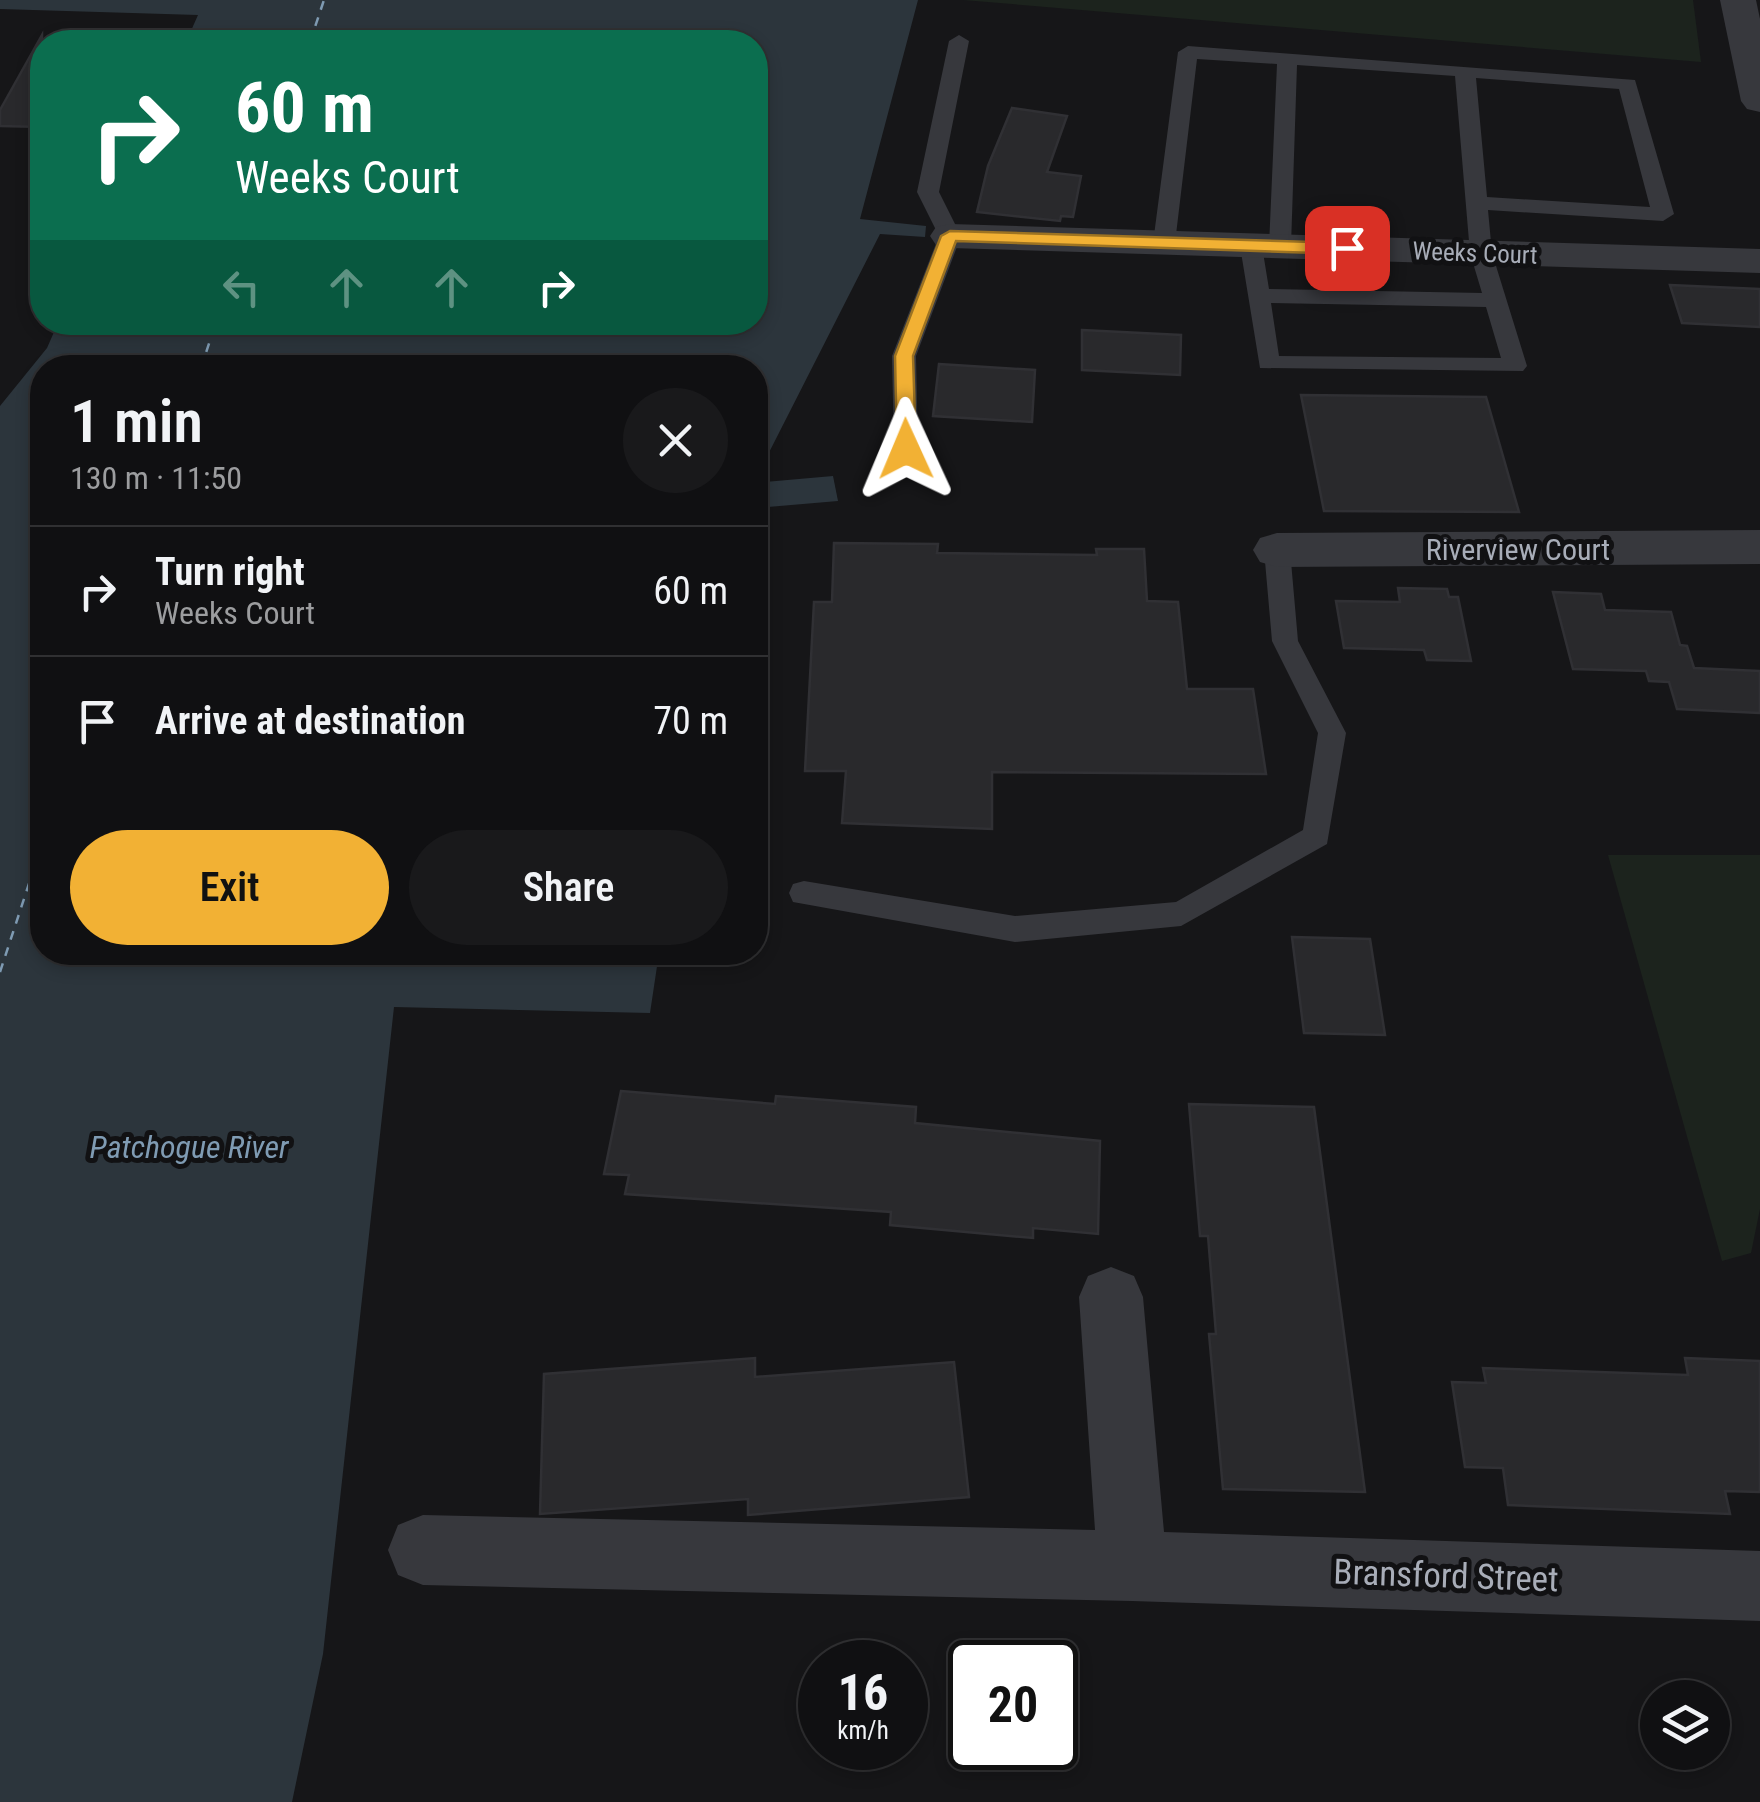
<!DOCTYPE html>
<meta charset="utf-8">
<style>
:root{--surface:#101012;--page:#19191b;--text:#f1f3f6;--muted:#9c9d9f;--line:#303032;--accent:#f2b134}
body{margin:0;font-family:"Roboto Condensed",sans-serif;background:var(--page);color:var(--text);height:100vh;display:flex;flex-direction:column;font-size:38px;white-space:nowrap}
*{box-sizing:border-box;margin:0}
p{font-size:32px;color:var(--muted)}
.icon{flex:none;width:55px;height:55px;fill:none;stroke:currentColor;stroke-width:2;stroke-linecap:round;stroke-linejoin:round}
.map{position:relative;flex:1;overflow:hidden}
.details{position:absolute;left:30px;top:355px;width:738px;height:610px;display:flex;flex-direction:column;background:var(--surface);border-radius:40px;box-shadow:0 5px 15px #0003,0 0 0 2px var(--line)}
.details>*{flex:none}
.top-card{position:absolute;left:30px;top:30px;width:738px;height:305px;border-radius:40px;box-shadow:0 5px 15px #0003,0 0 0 2px var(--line);background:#0b6e4f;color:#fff;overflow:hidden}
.buttons{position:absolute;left:1640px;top:1680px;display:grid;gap:20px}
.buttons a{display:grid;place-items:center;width:90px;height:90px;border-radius:50%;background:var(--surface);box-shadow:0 5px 15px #0003,0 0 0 2px var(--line);font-size:50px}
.speed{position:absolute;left:798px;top:1640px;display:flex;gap:20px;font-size:50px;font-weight:700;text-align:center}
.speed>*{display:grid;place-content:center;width:130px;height:130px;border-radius:50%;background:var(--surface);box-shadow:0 5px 15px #0003,0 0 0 2px var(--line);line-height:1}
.speed small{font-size:25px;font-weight:400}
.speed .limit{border:5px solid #111;border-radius:15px;background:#fff;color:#111}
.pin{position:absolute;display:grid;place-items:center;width:85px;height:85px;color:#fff;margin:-42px;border-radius:20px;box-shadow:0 5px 15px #0006}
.me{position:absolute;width:110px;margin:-55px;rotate:359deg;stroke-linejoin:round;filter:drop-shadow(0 0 8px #0008)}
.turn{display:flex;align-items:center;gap:35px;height:210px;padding:0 40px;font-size:45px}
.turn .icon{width:130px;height:130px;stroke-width:2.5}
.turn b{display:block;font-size:70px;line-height:85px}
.lanes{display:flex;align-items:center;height:95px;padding:0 40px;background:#0003;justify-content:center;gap:50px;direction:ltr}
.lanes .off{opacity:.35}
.round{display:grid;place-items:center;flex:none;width:105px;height:105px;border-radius:52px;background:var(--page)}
.overview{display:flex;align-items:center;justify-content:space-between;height:170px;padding:0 40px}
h1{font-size:60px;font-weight:600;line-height:75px}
.cta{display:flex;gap:20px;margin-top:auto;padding:20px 40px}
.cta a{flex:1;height:115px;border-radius:60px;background:var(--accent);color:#111;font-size:40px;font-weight:600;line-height:115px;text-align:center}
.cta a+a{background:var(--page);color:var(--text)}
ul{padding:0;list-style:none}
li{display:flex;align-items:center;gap:30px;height:130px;padding:0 40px;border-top:2px solid var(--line)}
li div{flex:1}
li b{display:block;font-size:38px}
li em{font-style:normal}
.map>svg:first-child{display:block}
</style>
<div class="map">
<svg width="1760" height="1802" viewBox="0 0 1760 1802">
<rect width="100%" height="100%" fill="#161618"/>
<!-- green -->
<g fill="#1c231d">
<path d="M963 0H1693L1701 62Z"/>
<path d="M1608 855H1760V1209L1751 1253 1722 1261Z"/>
</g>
<!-- water -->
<g fill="#2c353c">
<path d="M0 0H918L860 219 926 226 925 237 880 234 755 480V368H42V952L659 953 650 1013 394 1007 323 1654 292 1802H0V406L47 348 58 323 755 322V42H186L198 15 0 9Z"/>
<path d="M833 476 838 501 755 508V483Z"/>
</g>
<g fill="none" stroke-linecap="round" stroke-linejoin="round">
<!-- ferry -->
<g stroke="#7f9bb3" stroke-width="2.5" stroke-dasharray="9 8" stroke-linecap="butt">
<path d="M310 42 324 0"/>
<path d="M201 368 216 322"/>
<path d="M0 972 42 844"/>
</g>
</g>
<!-- building -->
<g fill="#29292c" stroke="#303034" stroke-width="2.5">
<path d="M42 35V127L0 126V110Z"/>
<path d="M1012 108 1067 116 1047 172 1081 176 1073 217 1061 216 1060 221 977 212 988 166Z"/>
<path d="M1670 285 1760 289V327L1682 323Z"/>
<path d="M1082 330 1181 335 1180 375 1082 370Z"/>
<path d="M939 364 1035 370 1032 422 933 416Z"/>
<path d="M1301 395 1486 397 1519 512 1324 511Z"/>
<path d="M834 543 938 544 937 553 1097 555 1096 549H1144L1147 601 1178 602 1187 689H1253L1266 774 992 772V829L842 823 846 771H805L814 602H832Z"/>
<path d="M1398 588 1447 589 1449 597H1458L1471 661 1427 660 1424 650 1344 648 1336 601 1400 602Z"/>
<path d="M1553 592 1601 594 1605 610 1671 612 1680 645 1687 646 1694 668 1760 671V713L1677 709 1669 682 1649 681 1646 671 1573 669Z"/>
<path d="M1292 937 1370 939 1385 1035 1304 1033Z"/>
<path d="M621 1091 775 1104 776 1096 916 1107 915 1123 1100 1141 1098 1234 1033 1228V1238L890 1225 891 1212 625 1194 629 1175 604 1174Z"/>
<path d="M1189 1104 1314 1107 1365 1492 1223 1489 1209 1334H1216L1208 1236H1200Z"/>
<path d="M755 1358V1377L954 1362 969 1497 748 1515V1499L540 1514 544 1374Z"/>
<path d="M1685 1358 1760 1361V1492L1725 1491 1730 1514 1508 1505 1503 1468 1465 1467 1452 1382 1486 1383 1483 1368 1688 1375Z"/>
</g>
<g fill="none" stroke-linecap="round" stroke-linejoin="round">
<!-- service -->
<g fill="#37383d" fill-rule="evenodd">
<path d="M959 35 969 41 939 192 961 236 916 356 918 449 906 457 894 449 892 356 939 236 917 192 949 41Z"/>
<path d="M1188 46 1635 80 1674 214 1663 221 1488 210 1492 253 1527 366 1523 371 1260 368 1240 246 1243 241 1251 239 1262 246 1269 289 1482 293 1470 253 1455 76 1297 65 1291 246 1280 253 1269 246 1277 64 1197 59 1175 243 1164 250 1153 243 1178 52ZM1476 78 1619 89 1650 207 1487 197ZM1271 303 1486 307 1501 358 1279 356Z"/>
<path d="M1277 541 1286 544 1290 550 1298 641 1346 733 1327 844 1181 926 1015 942 793 902 789 893 793 884 804 881 1015 916 1176 902 1303 830 1318 733 1272 641 1264 550 1268 544Z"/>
</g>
<!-- minor -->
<g fill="#37383d" fill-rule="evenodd">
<path d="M1720 0H1756L1760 19V112L1747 109 1741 101Z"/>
<path d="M950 224 1760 249V273L950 248 936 245 930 236 936 227Z"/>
<path d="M1760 530V564L1277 567 1260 562 1253 550 1260 538 1277 533Z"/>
<path d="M1111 1267 1134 1276 1143 1297 1164 1532 1760 1551V1621L1132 1601 423 1585 398 1575 388 1550 398 1525 423 1515 1095 1530 1079 1297 1088 1276Z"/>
</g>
</g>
<!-- route -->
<path fill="#f2b134" stroke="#9d7322" stroke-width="2.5" d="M950 231 1347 243 1355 248 1347 254 956 241 913 356 916 449 906 455 897 449 895 356 941 236Z"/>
<g text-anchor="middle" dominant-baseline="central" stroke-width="10" stroke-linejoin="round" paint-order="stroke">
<!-- far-street labels -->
<g font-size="25" fill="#a8adb8" stroke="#111113">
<text transform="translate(1475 253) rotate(2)">Weeks Court</text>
</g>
<!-- street labels -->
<g font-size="30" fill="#a8adb8" stroke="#111113">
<text x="1518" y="549">Riverview Court</text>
</g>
<!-- water labels -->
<g font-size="32" font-style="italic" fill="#7f9bb3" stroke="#111113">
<text x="189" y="1147">Patchogue River</text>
</g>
<!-- near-street labels -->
<g font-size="35" fill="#a8adb8" stroke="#111113">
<text transform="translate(1446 1576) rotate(2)">Bransford Street</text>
</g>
</g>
</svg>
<div class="buttons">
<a><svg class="icon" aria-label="layers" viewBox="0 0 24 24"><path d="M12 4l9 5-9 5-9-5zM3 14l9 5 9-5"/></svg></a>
</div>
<div class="speed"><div>16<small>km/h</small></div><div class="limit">20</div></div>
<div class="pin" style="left:1347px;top:248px;background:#d93025"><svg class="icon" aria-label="arrive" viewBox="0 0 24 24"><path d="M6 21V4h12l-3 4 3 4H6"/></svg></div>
<svg class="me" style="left:906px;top:449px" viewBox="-20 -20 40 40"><path d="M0-17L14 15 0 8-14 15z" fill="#f2b134" stroke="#fff" stroke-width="4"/></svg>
<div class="top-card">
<div class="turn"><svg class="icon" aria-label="right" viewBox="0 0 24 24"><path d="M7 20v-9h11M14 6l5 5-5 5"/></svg><div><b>60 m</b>Weeks Court</div></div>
<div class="lanes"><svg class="icon off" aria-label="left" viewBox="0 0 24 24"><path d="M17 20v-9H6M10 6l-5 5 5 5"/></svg><svg class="icon off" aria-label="ahead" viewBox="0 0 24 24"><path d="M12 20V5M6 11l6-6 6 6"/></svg><svg class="icon off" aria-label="ahead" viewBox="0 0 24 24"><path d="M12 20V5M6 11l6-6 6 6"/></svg><svg class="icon" aria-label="right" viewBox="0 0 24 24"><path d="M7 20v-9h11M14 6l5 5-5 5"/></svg></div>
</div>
<section class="details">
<div class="overview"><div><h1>1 min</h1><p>130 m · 11:50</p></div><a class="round"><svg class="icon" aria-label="close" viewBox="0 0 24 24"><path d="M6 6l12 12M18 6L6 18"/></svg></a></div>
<ul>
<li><svg class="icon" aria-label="right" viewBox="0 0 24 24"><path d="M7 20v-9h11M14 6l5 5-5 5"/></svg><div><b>Turn right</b><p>Weeks Court</p></div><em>60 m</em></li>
<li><svg class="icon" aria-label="arrive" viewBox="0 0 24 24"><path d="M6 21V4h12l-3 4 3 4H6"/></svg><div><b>Arrive at destination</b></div><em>70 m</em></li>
</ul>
<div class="cta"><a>Exit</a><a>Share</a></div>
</section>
</div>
